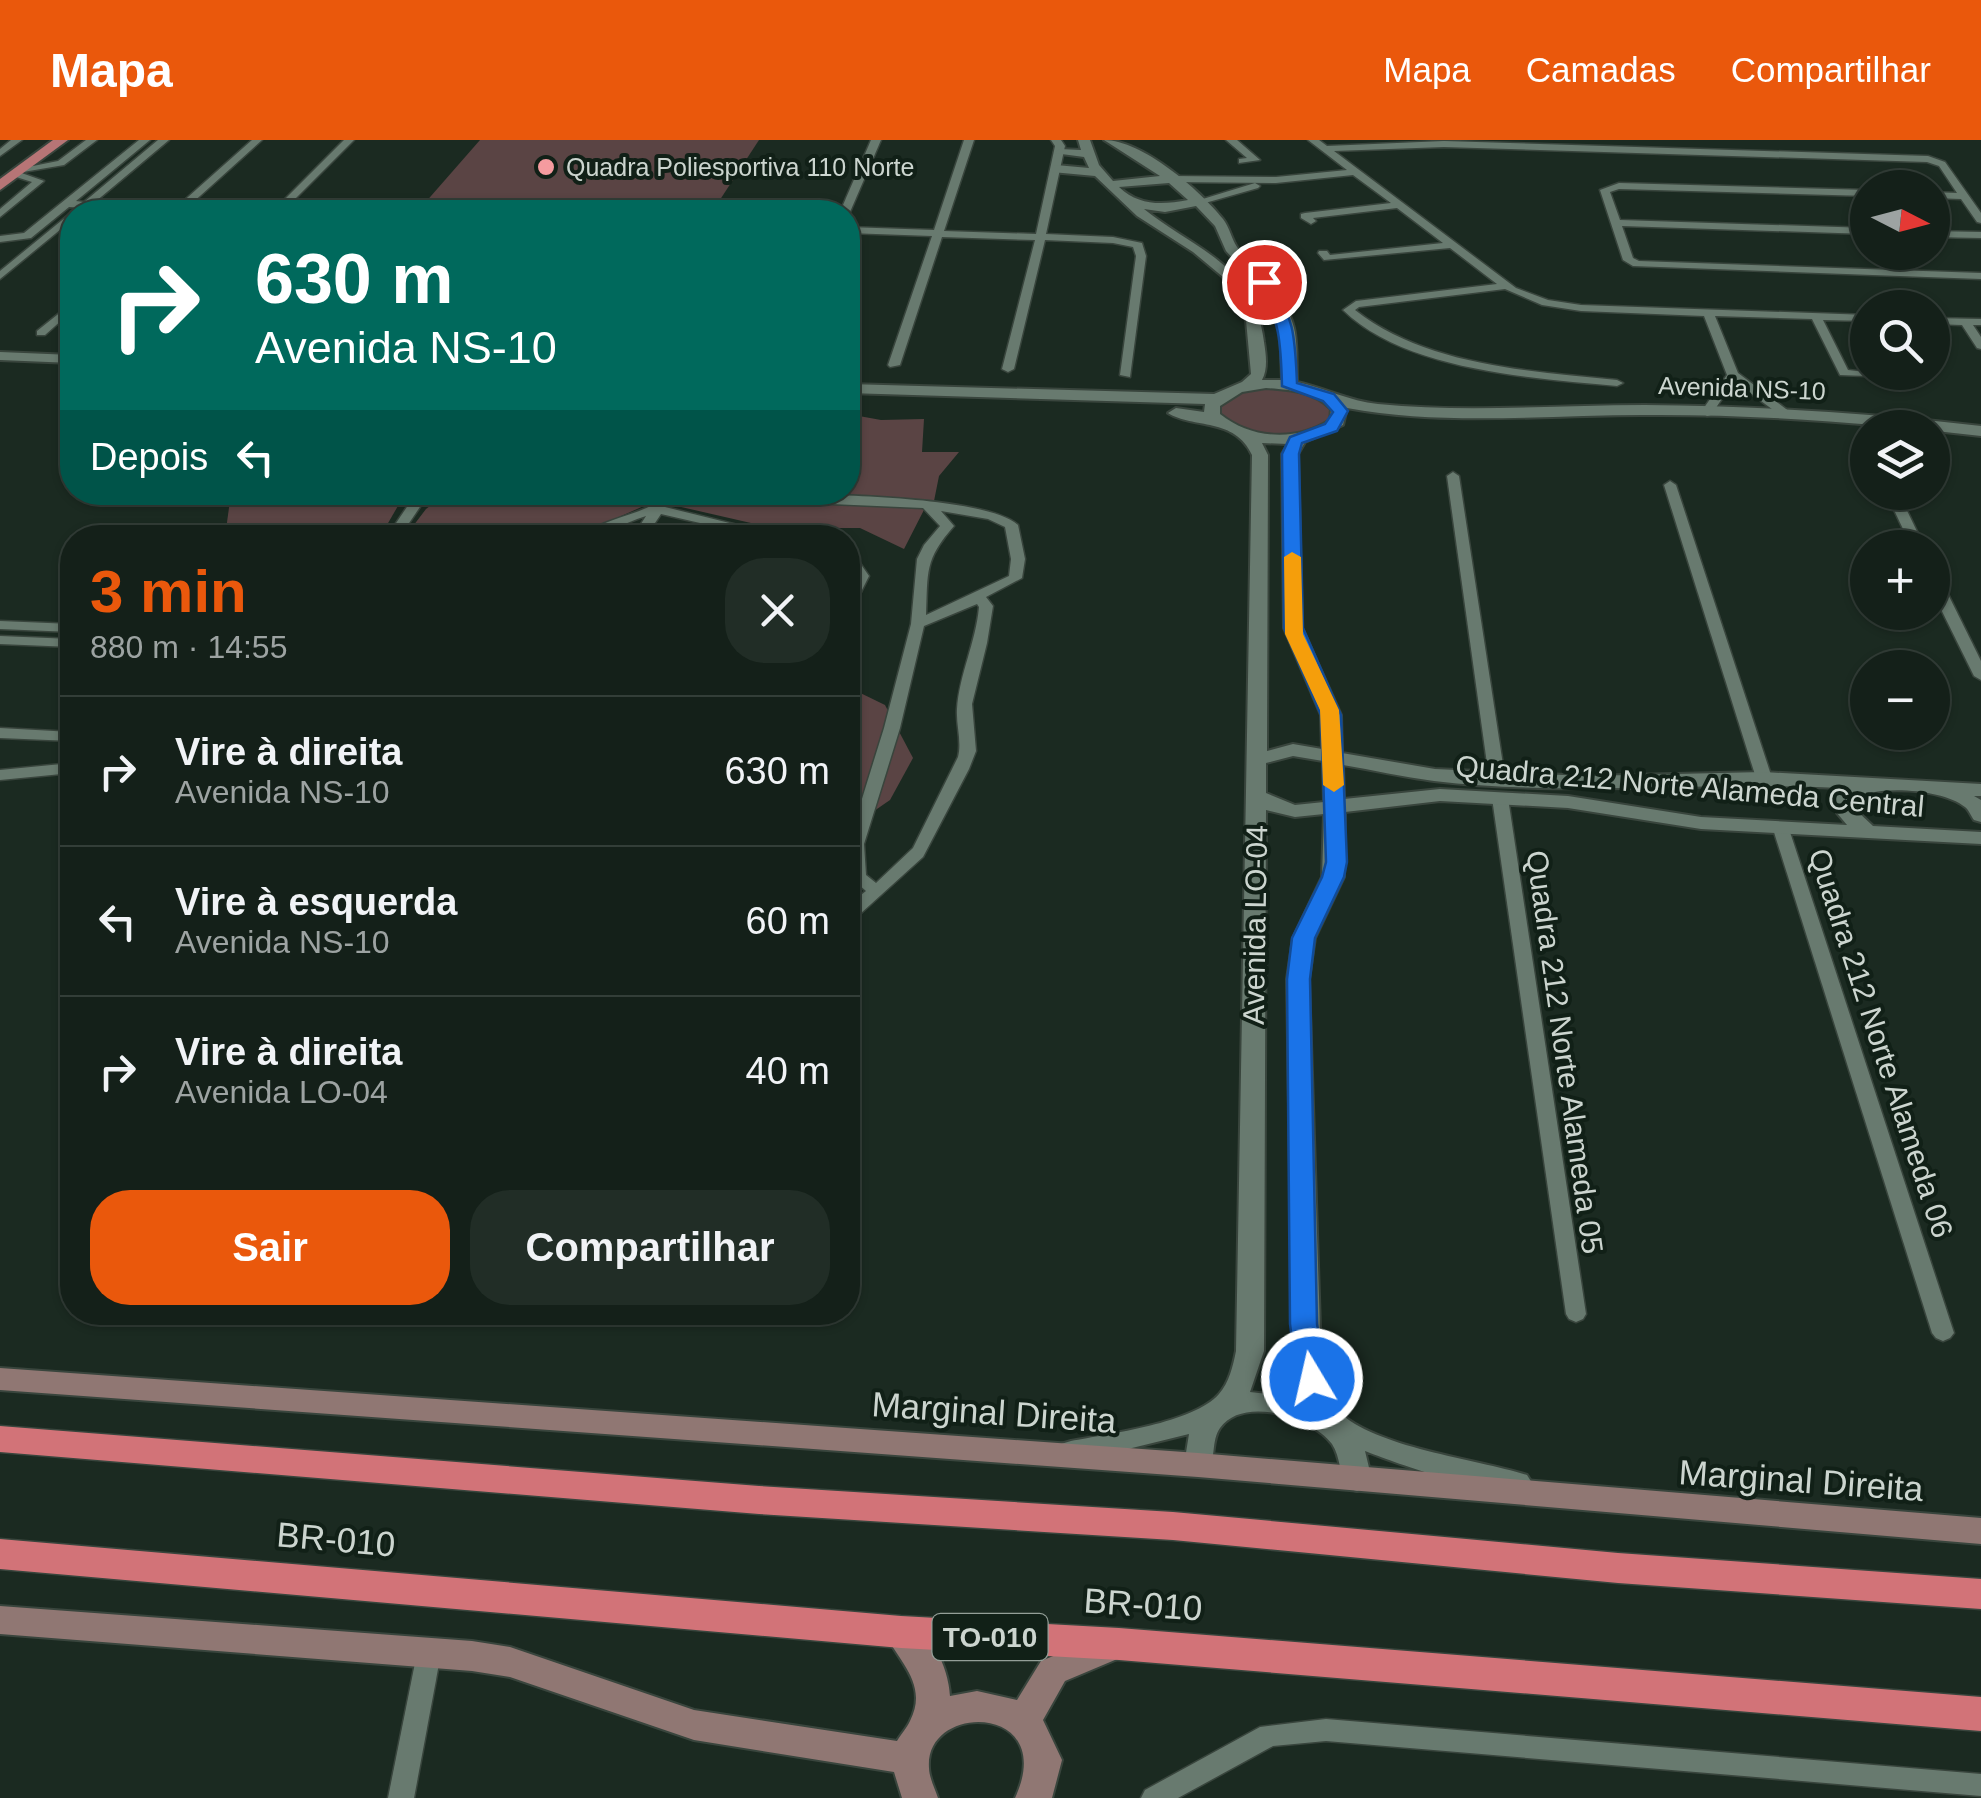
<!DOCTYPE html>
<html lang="pt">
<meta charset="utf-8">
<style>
:root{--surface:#142019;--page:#212d26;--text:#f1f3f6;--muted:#9da3a2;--line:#333e38;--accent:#ea580c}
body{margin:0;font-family:Arial,sans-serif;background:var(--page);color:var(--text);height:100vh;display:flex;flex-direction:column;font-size:38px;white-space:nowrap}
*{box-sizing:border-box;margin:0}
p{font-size:32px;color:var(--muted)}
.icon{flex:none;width:55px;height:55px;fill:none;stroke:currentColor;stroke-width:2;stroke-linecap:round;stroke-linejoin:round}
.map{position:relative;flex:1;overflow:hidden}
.side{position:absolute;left:60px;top:385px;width:800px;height:800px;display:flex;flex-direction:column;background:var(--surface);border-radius:40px;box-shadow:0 2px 8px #0004,0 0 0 2px var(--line)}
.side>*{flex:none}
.banner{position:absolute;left:60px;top:60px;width:800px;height:305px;border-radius:40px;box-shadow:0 2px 8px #0004,0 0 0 2px var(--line);background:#00695c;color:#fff;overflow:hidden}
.needle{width:65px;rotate:96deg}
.controls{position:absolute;left:1850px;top:30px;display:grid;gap:20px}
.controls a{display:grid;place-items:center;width:100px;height:100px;border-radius:50%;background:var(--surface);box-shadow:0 2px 8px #0004,0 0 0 2px var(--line);font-size:50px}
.pin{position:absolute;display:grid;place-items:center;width:85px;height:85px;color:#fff;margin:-42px;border:5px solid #fff;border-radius:50%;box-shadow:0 2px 10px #0007}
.me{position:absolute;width:110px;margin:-55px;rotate:351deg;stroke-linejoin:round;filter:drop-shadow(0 0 8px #0008)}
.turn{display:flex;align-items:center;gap:35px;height:210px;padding:0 30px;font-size:45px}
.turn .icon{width:130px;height:130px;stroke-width:2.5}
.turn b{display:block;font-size:70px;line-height:85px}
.then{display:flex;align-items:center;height:95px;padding:0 30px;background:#0003;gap:20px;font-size:38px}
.round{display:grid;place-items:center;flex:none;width:105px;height:105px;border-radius:40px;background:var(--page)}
.head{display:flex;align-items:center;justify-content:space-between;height:170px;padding:0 30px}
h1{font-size:60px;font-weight:600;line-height:75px;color:var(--accent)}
.primary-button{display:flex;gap:20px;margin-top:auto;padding:20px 30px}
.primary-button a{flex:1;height:115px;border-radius:40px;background:var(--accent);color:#fff;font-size:40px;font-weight:600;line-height:115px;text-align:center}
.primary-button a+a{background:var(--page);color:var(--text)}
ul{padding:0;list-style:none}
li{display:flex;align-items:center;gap:30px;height:150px;padding:0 30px;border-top:2px solid var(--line)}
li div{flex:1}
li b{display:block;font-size:38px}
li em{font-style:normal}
header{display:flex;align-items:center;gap:60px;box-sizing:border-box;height:140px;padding:0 50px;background:var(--accent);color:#fff}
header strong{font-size:48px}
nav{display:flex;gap:55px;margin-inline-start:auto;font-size:35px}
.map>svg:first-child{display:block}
</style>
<header>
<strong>Mapa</strong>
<nav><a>Mapa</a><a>Camadas</a><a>Compartilhar</a></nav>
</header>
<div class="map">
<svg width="1981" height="1658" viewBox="0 0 1981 1658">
<rect width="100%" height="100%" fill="#1b2a21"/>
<!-- green -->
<g fill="#5a4444">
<path d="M480 0H759L712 72H417Z"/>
<path d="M1277 248 1309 253 1333 269 1332 279C1302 306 1248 295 1219 274L1220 264 1230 255 1250 249Z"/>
<path d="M848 274 881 280 924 279 922 312H959L939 336 934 361 927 364 904 409 860 388H773L655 361 574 397 404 398 426 369 447 353 848 352Z"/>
<path d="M406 352 380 397H225L231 353Z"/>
<path d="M848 547 885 565 913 618 890 660 848 689Z"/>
</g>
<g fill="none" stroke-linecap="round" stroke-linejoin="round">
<defs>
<g id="minor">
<path d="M11 0H22L0 16V9Z"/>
<path d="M86 0H97L64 25 23 32 18 29 58 21Z"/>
<path d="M139 0H150L76 61 84 62 158 0H169L95 62 179 65 252 0H262L190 65 276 68 344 0H354L286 68 312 69 317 72H172L69 67 31 98 0 102V96L24 93Z"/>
<path d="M871 0H881L850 72 848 74 840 72Z"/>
<path d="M964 0H974L944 91 1036 94 1055 6 1051 0H1061L1065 6 1046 94 1113 97 1142 103 1146 116 1130 237 1120 235 1136 116 1133 107 1113 103 1045 100 1014 229 1008 232 1002 229 1035 100 942 97 900 225 890 227 888 225 932 96 848 93V87L934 90Z"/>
<path d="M1226 0H1237L1260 20 1239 23V19L1247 18Z"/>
<path d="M1308 0H1319L1327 6 1444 1 1928 16 1945 22 1981 73V83L1977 82 1961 59 1932 58V52L1957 53 1939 26 1927 22 1444 7 1334 11 1516 148 1548 160 1581 165 1868 175V181L1823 180 1848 230 1866 232V236L1840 235 1812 179 1715 176 1738 233 1794 275 1784 278 1734 241 1711 275 1707 276 1701 272 1727 235 1704 176 1581 171 1542 165 1505 149 1359 167 1355 170C1426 226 1530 231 1617 240L1623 243 1617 246C1534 238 1405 231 1343 170L1356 161 1497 144 1450 108 1324 120 1318 113 1319 111H1327L1330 115 1443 103 1397 68 1313 78 1316 81 1311 84 1301 78V74L1305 73 1391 63 1353 35 1276 43 1172 42 1167 39 1172 36 1276 37 1347 30Z"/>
<path d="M16 31 44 41 0 77V69L32 42 13 36 11 34Z"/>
<path d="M1255 43 1260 46 1258 48 1198 65 1193 62Z"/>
<path d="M1619 43 1868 50V56L1619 49 1610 52 1620 80 1868 88V94L1622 86 1633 118 1639 121 1981 133V139L1633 126 1623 120 1600 50Z"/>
<path d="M72 72V80L0 139V131Z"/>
<path d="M1932 91 1981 92V98L1932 97Z"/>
<path d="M72 163V171L45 195H37V191Z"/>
<path d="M1932 178 1981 179V185H1973L1981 197V209L1977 208 1962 185 1932 184Z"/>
<path d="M1453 332 1459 336 1505 638 1497 643 1489 638 1447 336Z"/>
<path d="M1670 341 1676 345 1772 638 1770 641H1758L1756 638 1664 345Z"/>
<path d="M417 352H430L399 398H386Z"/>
<path d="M746 352C801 355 981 353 1018 385L1025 419 1022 438 986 457 993 466 987 503 972 564 976 611 969 629 923 717 860 774 848 775V765L866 751 850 737 848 704 884 588 911 484 917 419 924 405 940 386 923 368 667 357 661 353ZM941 371 988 379 1005 387 1011 419 1009 436 926 475C928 432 924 420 954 386ZM977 464 979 467C976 502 959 535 957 569 956 586 962 601 958 617L913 708 876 743 866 735 864 704 900 588 924 486Z"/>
<path d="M1886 353 1898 352 1925 408H1912Z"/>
<path d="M660 361 665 362V367L790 398H765L661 374 645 398H632L646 376C622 383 602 398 577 398 602 379 636 376 660 361Z"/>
<path d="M848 412 853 413 869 436 857 460 855 475 848 479V451L855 436 848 425Z"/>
<path d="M1932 432 1939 436 1981 521V540L1974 536 1932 451Z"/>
<path d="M0 481 72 484V492L0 489Z"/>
<path d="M0 496 72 499V507L0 504Z"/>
<path d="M0 588 72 592V601L0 598Z"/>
<path d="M72 623V633L0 640V630Z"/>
<path d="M1500 653 1508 658 1586 1174 1583 1179 1576 1182 1569 1179 1566 1174 1492 658Z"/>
<path d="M1781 684 1789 689 1954 1193 1950 1198 1943 1201 1936 1198 1932 1193 1773 689Z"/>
<path d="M429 1503 438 1506 441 1513 414 1658H388L417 1513 420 1506Z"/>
<path d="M1326 1579 1981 1634V1656L1326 1601 1273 1606 1178 1658H1141L1145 1650 1260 1587Z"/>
</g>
<g id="tertiary">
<path d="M1078 0H1090L1099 25 1113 41 1160 36 1104 0C1142 0 1200 50 1223 79 1230 88 1231 98 1237 107 1256 135 1286 153 1294 188 1298 205 1296 225 1297 242 1325 248 1349 261 1378 264 1466 273 1556 265 1645 265 1758 266 1870 273 1981 286V296C1872 283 1756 274 1642 275 1545 275 1443 286 1347 268L1343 285 1305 302 1298 314 1302 488 1341 575 1342 613 1435 629 1586 636 1764 632 1981 644V656H1974L1981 660V682L1974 680C1971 676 1969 670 1965 667 1944 649 1876 644 1854 659L1857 671 1873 686 1981 692V704L1701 689 1568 668 1440 661 1345 672 1344 737 1315 798 1309 839 1321 1220C1324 1236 1326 1259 1338 1271 1375 1308 1477 1319 1527 1335L1532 1343 1527 1351C1500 1360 1395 1323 1365 1311L1372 1340 1367 1348 1357 1351 1347 1348C1339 1334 1341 1318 1332 1304 1312 1277 1243 1255 1220 1288 1211 1301 1216 1319 1208 1333L1198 1336 1188 1333 1184 1325 1189 1294 1071 1323 1061 1320 1057 1312 1061 1304 1071 1301C1108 1294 1194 1283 1219 1254 1229 1243 1233 1226 1236 1211L1252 315C1235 277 1193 289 1168 273L1176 268 1204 272 1205 264 848 253V244L1214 254 1242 242 1251 234 1246 180 1223 137 1193 112 1137 76 1095 36 1052 32V26L1056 25 1089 28 1084 17 1054 13 1060 9 1081 10ZM1169 43 1188 60C1162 65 1139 66 1119 47ZM1196 66 1215 86 1226 111 1262 150 1280 187 1282 240H1262C1268 229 1266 215 1264 202 1255 125 1197 111 1144 69L1165 72ZM1266 248C1291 250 1313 251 1331 269L1330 280C1296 302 1251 299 1220 274V266L1242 252ZM1262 303 1288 304 1282 314 1284 488 1321 575 1322 609 1293 604 1267 611 1268 315ZM1293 616 1323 621 1324 662 1295 665 1266 653V623ZM1343 625C1373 630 1403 637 1434 641 1569 657 1706 641 1841 648L1834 658 1837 673 1847 685 1701 677 1568 656 1440 649 1344 659ZM1266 670 1295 677 1324 674 1322 737 1293 798 1287 839 1293 1220 1303 1258 1250 1252 1264 1211Z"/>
<path d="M0 212 72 215V223L0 220Z"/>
</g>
<g id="secondary">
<path d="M0 1228 1198 1313 1981 1378V1404L1198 1337 0 1250Z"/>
<path d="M0 1466 472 1501 510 1507 694 1570 897 1601C901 1594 907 1588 910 1581 929 1544 898 1521 884 1492L889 1482C924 1470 949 1526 950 1556L977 1551 1017 1560 1041 1521 1110 1493 1122 1497 1127 1507 1122 1517 1065 1541 1043 1580 1062 1620 1052 1658H1015C1059 1563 924 1562 929 1628 929 1637 935 1649 938 1658H902L894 1632 694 1600 510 1537 472 1531 0 1494Z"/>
</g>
<path id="primary" d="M53 0H68L0 50V39Z"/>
<g id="trunk">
<path d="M0 1286 759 1346 1173 1372 1618 1413 1981 1439V1469L1618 1443 1173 1400 759 1374 0 1312Z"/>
<path d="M0 1399 901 1476 1119 1488 1981 1557V1591L1119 1520 901 1508 0 1429Z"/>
</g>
</defs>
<!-- minor casing -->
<use href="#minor" stroke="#39453d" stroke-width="3"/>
<!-- tertiary casing -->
<use href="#tertiary" stroke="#39453d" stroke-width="4"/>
<!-- secondary casing -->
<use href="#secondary" stroke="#39453d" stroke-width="4"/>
<!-- primary casing -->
<use href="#primary" stroke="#39453d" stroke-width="4"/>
<!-- trunk casing -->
<use href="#trunk" stroke="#39453d" stroke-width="3"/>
<!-- minor -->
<use href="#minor" fill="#687a6f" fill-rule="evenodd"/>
<!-- tertiary -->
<use href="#tertiary" fill="#687a6f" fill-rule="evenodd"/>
<!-- secondary -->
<use href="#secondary" fill="#907773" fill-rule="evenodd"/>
<!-- primary -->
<use href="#primary" fill="#b77576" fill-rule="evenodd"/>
<!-- trunk -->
<use href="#trunk" fill="#d27378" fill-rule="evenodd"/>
</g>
<!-- route -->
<path fill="#1a73e8" stroke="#114b97" stroke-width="2.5" d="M1259 140H1269C1295 177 1295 199 1297 243L1334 254 1348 271 1337 291 1302 303 1299 314 1303 488 1341 575 1347 722 1344 737 1315 798 1310 839 1317 1184 1326 1239 1321 1246 1312 1249 1302 1246 1297 1239 1290 1184 1287 839 1292 798 1322 737 1326 722 1321 575 1284 488 1282 314 1290 297 1325 284 1333 272 1323 261 1282 246C1281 206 1280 176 1257 142Z"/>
<!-- slow -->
<path fill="#f59e0b" d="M1292 412 1301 417 1303 494 1339 570 1344 645 1334 652 1323 645 1320 570 1285 494 1284 417Z"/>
<!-- markers -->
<circle fill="#f59b9f" stroke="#112017" stroke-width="4" cx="546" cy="27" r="10"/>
<g text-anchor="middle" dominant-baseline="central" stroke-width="8" stroke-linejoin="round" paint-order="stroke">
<!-- far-poi labels -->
<g font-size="25" fill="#ccd5cf" stroke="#112017" text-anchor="start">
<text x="566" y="27">Quadra Poliesportiva 110 Norte</text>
</g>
<!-- far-street labels -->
<g font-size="25" fill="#ccd5cf" stroke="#112017">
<text transform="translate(1742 248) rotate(2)">Avenida NS-10</text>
</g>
<!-- shield labels -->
<rect fill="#112017" stroke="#949f98" stroke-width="2.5" x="932.5" y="1474" width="115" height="46" rx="8"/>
<g font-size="28" font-weight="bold" fill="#ccd5cf">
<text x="990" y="1497">TO-010</text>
</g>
<!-- street labels -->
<g font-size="30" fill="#ccd5cf" stroke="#112017">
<text transform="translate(1690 646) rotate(5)">Quadra 212 Norte Alameda Central</text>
<text transform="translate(1255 785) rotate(-89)">Avenida LO-04</text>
<text transform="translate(1881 903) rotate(72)">Quadra 212 Norte Alameda 06</text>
<text transform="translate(1565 912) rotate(82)">Quadra 212 Norte Alameda 05</text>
</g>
<!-- near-street labels -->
<g font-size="35" fill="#ccd5cf" stroke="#112017">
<text transform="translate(994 1272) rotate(4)">Marginal Direita</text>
<text transform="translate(1801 1340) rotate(4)">Marginal Direita</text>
<text transform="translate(336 1399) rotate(5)">BR-010</text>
<text transform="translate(1143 1464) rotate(4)">BR-010</text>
</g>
</g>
</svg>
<div class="controls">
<a><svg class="needle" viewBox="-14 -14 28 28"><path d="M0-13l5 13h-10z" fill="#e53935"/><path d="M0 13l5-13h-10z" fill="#9da3a2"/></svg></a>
<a><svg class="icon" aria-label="search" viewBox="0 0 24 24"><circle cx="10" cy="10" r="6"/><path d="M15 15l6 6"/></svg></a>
<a><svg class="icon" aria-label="layers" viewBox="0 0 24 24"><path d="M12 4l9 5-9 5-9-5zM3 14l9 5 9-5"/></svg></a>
<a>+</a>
<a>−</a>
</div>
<div class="pin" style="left:1264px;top:142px;background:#d93025"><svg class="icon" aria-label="arrive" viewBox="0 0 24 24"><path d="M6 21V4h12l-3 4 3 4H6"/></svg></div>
<svg class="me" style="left:1312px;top:1239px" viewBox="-20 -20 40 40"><circle r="17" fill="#1a73e8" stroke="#fff" stroke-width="3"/><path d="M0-11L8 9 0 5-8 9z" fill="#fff"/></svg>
<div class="banner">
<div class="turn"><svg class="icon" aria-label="right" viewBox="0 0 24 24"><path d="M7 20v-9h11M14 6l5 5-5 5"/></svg><div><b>630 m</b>Avenida NS-10</div></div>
<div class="then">Depois<svg class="icon" aria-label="left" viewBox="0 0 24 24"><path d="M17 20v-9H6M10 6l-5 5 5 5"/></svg></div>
</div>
<section class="side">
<div class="head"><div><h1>3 min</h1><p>880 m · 14:55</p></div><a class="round"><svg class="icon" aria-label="close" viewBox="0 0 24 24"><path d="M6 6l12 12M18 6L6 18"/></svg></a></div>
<ul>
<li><svg class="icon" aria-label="right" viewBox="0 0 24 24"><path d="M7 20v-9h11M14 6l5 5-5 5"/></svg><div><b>Vire à direita</b><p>Avenida NS-10</p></div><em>630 m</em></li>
<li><svg class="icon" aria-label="left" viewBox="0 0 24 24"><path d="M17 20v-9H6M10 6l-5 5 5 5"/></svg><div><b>Vire à esquerda</b><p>Avenida NS-10</p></div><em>60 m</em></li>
<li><svg class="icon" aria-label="right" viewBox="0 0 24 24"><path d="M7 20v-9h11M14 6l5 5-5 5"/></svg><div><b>Vire à direita</b><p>Avenida LO-04</p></div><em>40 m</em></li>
</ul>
<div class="primary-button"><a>Sair</a><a>Compartilhar</a></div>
</section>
</div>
